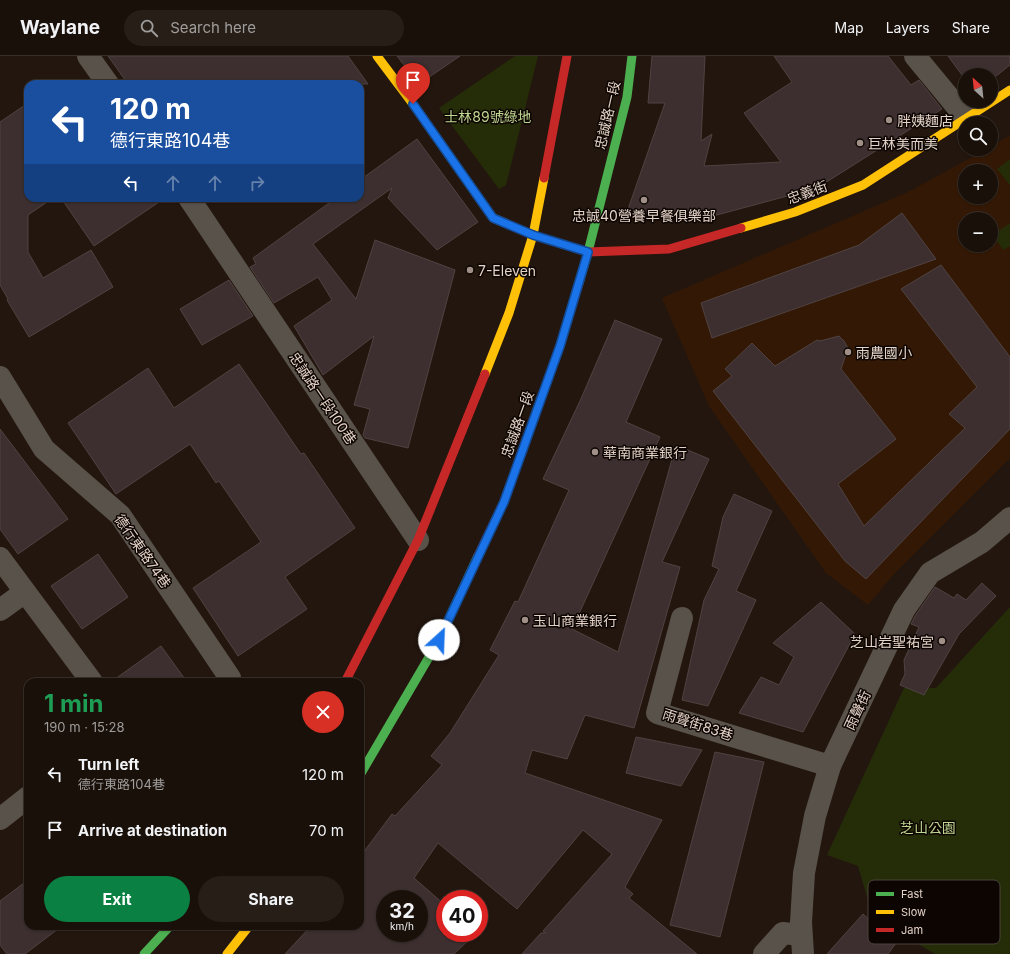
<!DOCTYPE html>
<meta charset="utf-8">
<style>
:root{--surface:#1a100a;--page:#271e18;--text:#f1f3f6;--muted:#9f9d9c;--line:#38302b;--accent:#0b8043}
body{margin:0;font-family:Inter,"Noto Sans TC",sans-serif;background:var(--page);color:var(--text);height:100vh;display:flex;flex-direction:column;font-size:15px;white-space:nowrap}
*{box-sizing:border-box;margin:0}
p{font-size:13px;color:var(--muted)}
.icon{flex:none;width:22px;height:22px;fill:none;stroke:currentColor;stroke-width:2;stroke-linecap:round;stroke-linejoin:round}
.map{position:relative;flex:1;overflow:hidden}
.panel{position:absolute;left:24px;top:622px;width:340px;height:252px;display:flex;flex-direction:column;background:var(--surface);border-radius:12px;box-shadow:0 1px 3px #0004,0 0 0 1px var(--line)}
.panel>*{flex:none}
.guide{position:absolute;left:24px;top:24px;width:340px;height:122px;border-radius:12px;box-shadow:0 1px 3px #0004,0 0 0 1px var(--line);background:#1a4fa0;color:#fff;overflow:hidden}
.needle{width:26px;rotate:333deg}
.tools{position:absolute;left:958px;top:12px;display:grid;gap:8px}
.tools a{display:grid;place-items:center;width:40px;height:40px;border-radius:50%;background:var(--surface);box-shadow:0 1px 3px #0004,0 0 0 1px var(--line);font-size:20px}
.speed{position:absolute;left:376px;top:834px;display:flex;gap:8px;font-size:20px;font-weight:700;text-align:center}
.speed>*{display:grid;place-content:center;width:52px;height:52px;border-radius:50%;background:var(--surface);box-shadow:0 1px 3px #0004,0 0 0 1px var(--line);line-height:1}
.speed small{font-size:10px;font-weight:400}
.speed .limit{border:6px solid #d22;background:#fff;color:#111}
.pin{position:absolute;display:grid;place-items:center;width:34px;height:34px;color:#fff;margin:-41px -17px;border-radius:50% 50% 50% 0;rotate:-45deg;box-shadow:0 0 4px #0007}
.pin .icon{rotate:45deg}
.me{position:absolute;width:44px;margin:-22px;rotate:25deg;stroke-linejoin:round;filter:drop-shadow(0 0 3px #0008)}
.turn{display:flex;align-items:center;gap:14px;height:84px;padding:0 20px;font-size:18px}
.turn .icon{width:52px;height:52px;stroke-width:2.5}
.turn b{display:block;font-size:28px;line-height:34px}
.lanes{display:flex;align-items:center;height:38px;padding:0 20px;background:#0003;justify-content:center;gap:20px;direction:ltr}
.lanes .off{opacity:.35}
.round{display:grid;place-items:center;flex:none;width:42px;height:42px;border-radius:21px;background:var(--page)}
.head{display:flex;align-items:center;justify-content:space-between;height:68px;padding:0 20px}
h1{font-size:24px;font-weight:700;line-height:30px;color:#1e9e55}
.button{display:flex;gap:8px;margin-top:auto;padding:8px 20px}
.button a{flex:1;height:46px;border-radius:24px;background:var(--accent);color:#fff;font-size:16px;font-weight:700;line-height:46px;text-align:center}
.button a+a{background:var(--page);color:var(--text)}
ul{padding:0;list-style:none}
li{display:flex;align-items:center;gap:12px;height:56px;padding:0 20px}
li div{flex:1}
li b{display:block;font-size:15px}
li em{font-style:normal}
header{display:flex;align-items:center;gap:24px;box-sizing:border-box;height:56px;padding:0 20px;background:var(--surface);border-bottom:1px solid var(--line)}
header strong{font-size:19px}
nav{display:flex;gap:22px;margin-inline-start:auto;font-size:14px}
.search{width:280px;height:36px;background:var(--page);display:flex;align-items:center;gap:10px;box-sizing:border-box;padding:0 14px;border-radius:22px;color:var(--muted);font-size:15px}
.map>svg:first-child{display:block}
</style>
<header>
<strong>Waylane</strong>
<div class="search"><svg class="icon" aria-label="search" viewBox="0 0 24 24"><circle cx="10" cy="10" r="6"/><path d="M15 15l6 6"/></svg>Search here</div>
<nav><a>Map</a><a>Layers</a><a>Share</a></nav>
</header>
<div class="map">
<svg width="1010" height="898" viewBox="0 0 1010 898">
<rect width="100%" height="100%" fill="#23160e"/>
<!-- built -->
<path fill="#331905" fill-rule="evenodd" d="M1010 79V402L894 518 868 549 826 517 709 350 662 242 908 136 987 93H991V91ZM965 115H991V141H965ZM965 163H991V189H965Z"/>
<!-- park -->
<g fill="#252d08">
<path d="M515 0H538L506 129 499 133 439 52Z"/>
<path d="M1010 103V129L997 113Z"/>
<path d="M1010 167V190L1003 194 993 179Z"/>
<path d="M1010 551V898H935L873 861 858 810 827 799 904 632H936Z"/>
</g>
<!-- building -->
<g fill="#3d2f2f" stroke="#4f4342" fill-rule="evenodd">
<path d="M108 0H348L368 28H128Z"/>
<path d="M397 0H460L419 28Z"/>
<path d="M652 0H705L701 85 712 78 704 110 781 106 744 57 792 26 774 0H888L911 29 919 24 942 53 817 132 702 163 627 156 665 47H648Z"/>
<path d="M948 0H1010V9L991 24V19H965V23Z"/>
<path d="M28 47V142H53L28 159V196L43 222 91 194 113 231 29 281 7 244 8 243 0 229V66Z"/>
<path d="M417 83 478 166 437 194 388 142 392 132 313 188 356 243 375 184 455 214 408 392 365 382 363 379 370 353 354 349 374 280 323 319 294 270 332 244 318 221 274 247 250 211 256 208 253 202 336 142H360V124Z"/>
<path d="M61 142H165L94 190Z"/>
<path d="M902 157 936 203 712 282 701 247 859 189Z"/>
<path d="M941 209 1010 301V373L866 523 845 505 713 335 732 320 725 313 752 287 775 310 817 284 820 285 839 280 844 285 848 292 841 313 896 383 838 428 864 470 965 372 949 358 977 331 901 233Z"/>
<path d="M229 224 253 260 202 289 180 253Z"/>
<path d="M615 264 662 283 626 366 660 381 572 573 618 596 676 389 709 403 662 506 680 511 634 672 585 659 567 703 532 694 525 717 662 764 625 831 633 838 629 842 697 898H522L541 877H546L543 875 612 798 583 774 517 853 438 787 414 822 445 849V877H476L454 898H285L311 870H360V801L392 758 395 760 442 709 431 700 450 677 499 599 490 594 515 545 518 546 569 434 543 423 580 345ZM385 843H419V877H385Z"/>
<path d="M239 308 301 398 304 397 355 472 285 521 307 553 238 600 193 532 261 486 219 425 216 427 190 388 116 438 68 367 148 312 174 352Z"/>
<path d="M0 373 68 463 18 498 0 473Z"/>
<path d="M734 438 772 455 736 535 756 544 708 650 682 644 704 544 719 513 712 510 723 461Z"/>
<path d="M98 498 128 541 82 573 51 530Z"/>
<path d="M982 527 996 540 959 578 924 639 900 629 905 618 904 604 919 571 911 568 915 560 935 531 954 542 957 538 966 544Z"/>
<path d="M821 546 855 578 803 676 739 657 761 621 779 629 794 601 773 587Z"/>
<path d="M161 590 187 626H111Z"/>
<path d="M636 681 702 694 681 730 626 717Z"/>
<path d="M715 696 764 706 720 881 670 869Z"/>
<path d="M28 824V870H62L25 898H7L0 889V845Z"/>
<path d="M863 858 896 887 888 898H827Z"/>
</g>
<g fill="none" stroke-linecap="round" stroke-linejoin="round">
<!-- street -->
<g stroke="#58524b" stroke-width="22">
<path d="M88 0 108 28"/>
<path d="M915 0 967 63"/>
<path d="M189 142 418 484"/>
<path d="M0 321 44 393 120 459 230 622"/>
<path d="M0 502 92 626"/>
<path d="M0 554 25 536"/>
<path d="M682 562 657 657 830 710"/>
<path d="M0 763 28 741"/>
<path d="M764 898 783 877 801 879"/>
<path d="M803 898 801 866 804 817 815 760 830 710 904 554 930 517 982 486 1010 462"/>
</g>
<!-- fast -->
<g stroke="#4caf50" stroke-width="9">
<path d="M579 227 588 196 627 41 632 0"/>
<path d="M360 719 439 584 478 500"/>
<path d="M144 898 170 870"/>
</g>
<!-- slow -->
<g stroke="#ffc107" stroke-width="9">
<path d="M377 0 413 48 493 162 505 167"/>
<path d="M741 172 795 156 863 129 1010 34"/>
<path d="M485 318 509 257 533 179 544 122"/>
<path d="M227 898 249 870"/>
</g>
<!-- jam -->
<g stroke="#c62828" stroke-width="9">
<path d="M544 122 567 0"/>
<path d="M505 167 533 179 588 196 669 193 741 172"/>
<path d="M478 500 504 446 560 290 579 227"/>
<path d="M345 626 418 484 485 318"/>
</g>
</g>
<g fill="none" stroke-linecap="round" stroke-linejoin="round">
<defs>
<path id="route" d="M413 48 493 162 533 179 588 196 560 290 504 446 439 584"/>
</defs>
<!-- route casing -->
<use href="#route" stroke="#114b97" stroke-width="10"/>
<!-- route -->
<use href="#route" stroke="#1a73e8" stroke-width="7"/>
</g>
<!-- markers -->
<g fill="#a09087" stroke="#0d0501" stroke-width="1.5">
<circle cx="889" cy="64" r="4"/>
<circle cx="860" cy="87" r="4"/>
<circle cx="644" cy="144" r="4"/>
<circle cx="470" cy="214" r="4"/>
<circle cx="848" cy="296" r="4"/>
<circle cx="595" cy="396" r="4"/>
<circle cx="525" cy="564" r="4"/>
<circle cx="942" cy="585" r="4"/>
</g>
<g text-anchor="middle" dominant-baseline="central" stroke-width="3" stroke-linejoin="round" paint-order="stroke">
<!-- street labels -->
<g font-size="14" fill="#e3d2c8" stroke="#0d0501">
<text transform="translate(607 59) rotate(-77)">忠誠路一段</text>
<text transform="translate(807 136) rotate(-20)">忠義街</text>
<text transform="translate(323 342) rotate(56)">忠誠路一段100巷</text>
<text transform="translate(517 368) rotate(-70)">忠誠路一段</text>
<text transform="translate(143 495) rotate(55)">德行東路74巷</text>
<text transform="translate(857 654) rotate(-65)">雨聲街</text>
<text transform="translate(698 668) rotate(18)">雨聲街83巷</text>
</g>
<!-- park labels -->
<g font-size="14" fill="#bfd691" stroke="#0d0501">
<text x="488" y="60">士林89號綠地</text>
<text x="928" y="771">芝山公園</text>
</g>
<!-- poi labels -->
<g font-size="14" fill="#e3d2c8" stroke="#0d0501" text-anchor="start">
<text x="897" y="64">胖姨麵店</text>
<text x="868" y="87">巨林美而美</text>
<text x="644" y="159" text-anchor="middle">忠誠40營養早餐俱樂部</text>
<text x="478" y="214">7-Eleven</text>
<text x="856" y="296">雨農國小</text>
<text x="603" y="396">華南商業銀行</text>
<text x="533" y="564">玉山商業銀行</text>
<text x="934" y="585" text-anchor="end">芝山岩聖祐宮</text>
</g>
</g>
<!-- legend -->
<rect x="868" y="824" width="132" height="64" rx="6" fill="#0d0501" stroke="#4d423d" stroke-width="1"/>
<rect x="876" y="836" width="18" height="4" fill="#4caf50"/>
<rect x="876" y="854" width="18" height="4" fill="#ffc107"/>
<rect x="876" y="872" width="18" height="4" fill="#c62828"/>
<g font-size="11" fill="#e3d2c8">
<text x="901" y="842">Fast</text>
<text x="901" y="860">Slow</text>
<text x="901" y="878">Jam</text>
</g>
</svg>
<div class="tools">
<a><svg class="needle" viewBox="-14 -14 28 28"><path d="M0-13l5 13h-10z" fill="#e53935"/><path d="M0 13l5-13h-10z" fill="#9f9d9c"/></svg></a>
<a><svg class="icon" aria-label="search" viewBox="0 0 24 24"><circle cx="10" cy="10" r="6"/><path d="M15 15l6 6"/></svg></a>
<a>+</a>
<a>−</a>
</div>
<div class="speed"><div>32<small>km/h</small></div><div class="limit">40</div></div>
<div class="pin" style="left:413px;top:48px;background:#d93025"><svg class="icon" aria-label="arrive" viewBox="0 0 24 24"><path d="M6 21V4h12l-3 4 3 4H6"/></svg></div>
<svg class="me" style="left:439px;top:584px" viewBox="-20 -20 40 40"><circle r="19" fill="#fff"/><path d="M0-13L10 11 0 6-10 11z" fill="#1a73e8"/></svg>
<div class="guide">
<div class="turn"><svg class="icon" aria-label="left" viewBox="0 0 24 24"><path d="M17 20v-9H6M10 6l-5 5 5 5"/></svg><div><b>120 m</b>德行東路104巷</div></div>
<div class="lanes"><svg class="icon" aria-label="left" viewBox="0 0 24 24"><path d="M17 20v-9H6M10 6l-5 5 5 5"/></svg><svg class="icon off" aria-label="ahead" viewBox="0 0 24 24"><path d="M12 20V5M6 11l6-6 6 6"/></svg><svg class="icon off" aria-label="ahead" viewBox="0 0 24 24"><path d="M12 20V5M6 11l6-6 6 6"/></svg><svg class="icon off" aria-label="right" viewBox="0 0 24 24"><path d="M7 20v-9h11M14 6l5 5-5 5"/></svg></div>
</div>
<section class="panel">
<div class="head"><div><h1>1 min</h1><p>190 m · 15:28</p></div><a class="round" style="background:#d93025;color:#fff"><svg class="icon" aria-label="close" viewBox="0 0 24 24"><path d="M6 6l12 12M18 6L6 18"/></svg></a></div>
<ul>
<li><svg class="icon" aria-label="left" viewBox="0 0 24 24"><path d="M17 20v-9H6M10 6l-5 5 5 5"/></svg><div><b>Turn left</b><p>德行東路104巷</p></div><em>120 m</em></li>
<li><svg class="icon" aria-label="arrive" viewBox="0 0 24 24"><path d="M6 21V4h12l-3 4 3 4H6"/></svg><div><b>Arrive at destination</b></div><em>70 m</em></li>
</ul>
<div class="button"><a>Exit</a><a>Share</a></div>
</section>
</div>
